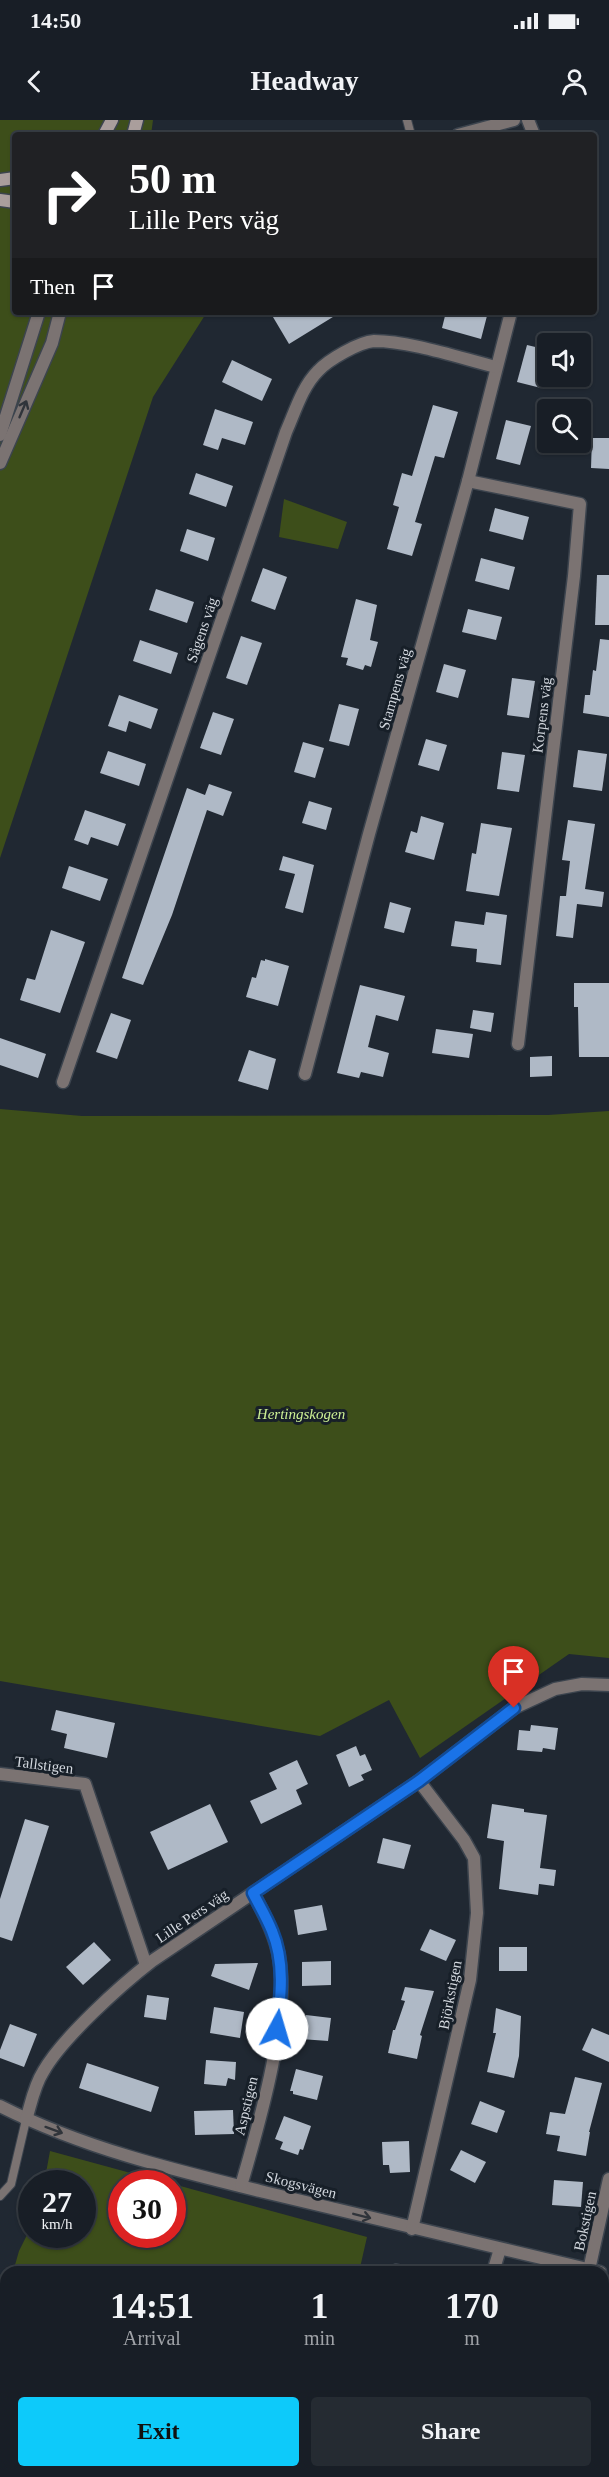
<!DOCTYPE html>
<meta charset="utf-8">
<style>
:root{--surface:#181e26;--page:#252b32;--text:#f1f3f6;--muted:#9fa2a7;--line:#363c43;--accent:#0dcafa}
body{margin:0;font-family:"Times New Roman",serif;background:var(--page);color:var(--text);height:100vh;display:flex;flex-direction:column;font-size:22px;white-space:nowrap}
*{box-sizing:border-box;margin:0}
p{font-size:20px;color:var(--muted)}
.icon{flex:none;width:33px;height:33px;fill:none;stroke:currentColor;stroke-width:2;stroke-linecap:round;stroke-linejoin:round}
.map{position:relative;flex:1;overflow:hidden}
.drawer{position:absolute;left:0px;top:2146px;width:609px;height:212px;display:flex;flex-direction:column;background:var(--surface);border-radius:18px 18px 0 0;box-shadow:0 2px 4px #0004,0 0 0 2px var(--line)}
.drawer>*{flex:none}
.banner{position:absolute;left:12px;top:12px;width:585px;height:183px;border-radius:6px;box-shadow:0 2px 4px #0004,0 0 0 2px var(--line);background:#202124;color:#fff;overflow:hidden}
.fabs{position:absolute;left:537px;top:213px;display:grid;gap:12px}
.fabs a{display:grid;place-items:center;width:54px;height:54px;border-radius:6px;background:var(--surface);box-shadow:0 2px 4px #0004,0 0 0 2px var(--line);font-size:30px}
.speed{position:absolute;left:18px;top:2050px;display:flex;gap:12px;font-size:30px;font-weight:700;text-align:center}
.speed>*{display:grid;place-content:center;width:78px;height:78px;border-radius:50%;background:var(--surface);box-shadow:0 2px 4px #0004,0 0 0 2px var(--line);line-height:1}
.speed small{font-size:15px;font-weight:400}
.speed .limit{border:9px solid #d22;background:#fff;color:#111}
.pin{position:absolute;display:grid;place-items:center;width:51px;height:51px;color:#fff;margin:-62px -26px;border-radius:50% 50% 50% 0;rotate:-45deg;box-shadow:0 0 6px #0007}
.pin .icon{rotate:45deg}
.me{position:absolute;width:66px;margin:-33px;rotate:6deg;stroke-linejoin:round;filter:drop-shadow(0 0 4px #0008)}
.turn{display:flex;align-items:center;gap:21px;height:126px;padding:0 18px;font-size:27px}
.turn .icon{width:78px;height:78px;stroke-width:2.5}
.turn b{display:block;font-size:42px;line-height:51px}
.then{display:flex;align-items:center;height:57px;padding:0 18px;background:#0003;gap:12px;font-size:22px}
.eta{display:flex;justify-content:space-evenly;align-items:center;height:102px;text-align:center}
.eta b{font-size:36px;font-weight:700;line-height:42px}
.cta{display:flex;gap:12px;margin-top:auto;padding:12px 18px}
.cta a{flex:1;height:69px;border-radius:6px;background:var(--accent);color:#111;font-size:24px;font-weight:700;line-height:69px;text-align:center}
.cta a+a{background:var(--page);color:var(--text)}
.status{display:flex;justify-content:space-between;align-items:center;height:42px;padding:0 30px;background:var(--surface);direction:ltr}
.status svg{height:16px;fill:currentColor}
header{display:flex;justify-content:space-between;align-items:center;height:78px;padding:0 18px;background:var(--surface);font-size:27px;font-weight:700}
.map>svg:first-child{display:block}
</style>
<div class="status"><b>14:50</b><svg viewBox="0 0 49 12"><path d="M0 12V9h3v3zM5 12V6h3v6zM10 12V3h3v9zM15 12V0h3v12zM26 1h20v11H26zM47 4h2v5h-2z"/></svg></div>
<header><svg class="icon" aria-label="back" viewBox="0 0 24 24"><path d="M15 5l-7 7 7 7"/></svg>Headway<svg class="icon" aria-label="person" viewBox="0 0 24 24"><circle cx="12" cy="8" r="4"/><path d="M4 21q1-7 8-7t8 7"/></svg></header>
<div class="map">
<svg width="609" height="2357" viewBox="0 0 609 2357">
<rect width="100%" height="100%" fill="#202832"/>
<!-- green -->
<g fill="#3d4e1a">
<path d="M0 0H153L151 15H15V192H207L153 277 0 738Z"/>
<path d="M284 379 347 402 338 429 279 417Z"/>
<path d="M0 989 82 996 548 995 609 991V1538L569 1534 420 1638 389 1580 320 1616 0 1561Z"/>
<path d="M50 2031 171 2064H122V2115H172L173 2064 367 2117 359 2152H13L19 2131 31 2107 32 2115H82V2064H44Z"/>
<path d="M6 2175V2352H311L310 2357H0V2196Z"/>
</g>
<!-- building -->
<g fill="#afb9c6">
<path d="M270 192H341L289 224Z"/>
<path d="M446 192 465 196 466 192H488L481 219 442 208Z"/>
<path d="M527 225 548 230V241L541 268 517 262Z"/>
<path d="M232 240 272 259 262 281 222 262Z"/>
<path d="M433 285 458 292 444 338 435 336 415 402 422 404 412 436 387 429 399 387 393 385 402 353 412 356Z"/>
<path d="M215 289 253 302 245 325 222 318 218 330 203 325Z"/>
<path d="M506 300 531 306 520 345 496 339Z"/>
<path d="M592 318H609V349L591 348Z"/>
<path d="M196 353 233 366 226 387 189 374Z"/>
<path d="M495 388 529 397 523 420 489 411Z"/>
<path d="M187 409 215 418 208 441 180 431Z"/>
<path d="M481 438 515 447 509 470 475 461Z"/>
<path d="M263 448 287 457 275 490 251 481Z"/>
<path d="M597 455H609V505H595Z"/>
<path d="M156 469 194 482 187 503 149 490Z"/>
<path d="M356 479 377 485 370 520 378 522 371 547 365 545 363 550 346 545 348 538 341 537Z"/>
<path d="M468 489 502 497 496 520 462 512Z"/>
<path d="M241 516 262 523 247 565 226 558Z"/>
<path d="M600 519 609 520V597L583 593 585 575H590L593 550 596 551Z"/>
<path d="M140 520 178 533 171 554 133 541Z"/>
<path d="M444 544 466 550 458 578 436 572Z"/>
<path d="M512 558 535 561 529 598 507 595Z"/>
<path d="M119 575 158 589 151 609 129 601 126 612 108 606Z"/>
<path d="M339 584 359 589 349 626 329 621Z"/>
<path d="M213 592 234 599 221 635 200 628Z"/>
<path d="M426 619 447 625 439 651 418 645Z"/>
<path d="M303 622 324 628 315 658 294 652Z"/>
<path d="M578 630 607 634 602 671 573 667Z"/>
<path d="M108 631 146 644 139 666 100 653Z"/>
<path d="M502 632 525 635 519 672 497 669Z"/>
<path d="M209 664 232 672 223 696 207 690 172 795 143 865 122 858 187 668 205 675Z"/>
<path d="M309 681 332 688 326 710 302 703Z"/>
<path d="M85 690 126 704 118 726 91 717 88 725 74 720Z"/>
<path d="M421 696 444 703 434 740 405 732 411 711 417 713Z"/>
<path d="M568 700 595 704 585 769 604 772 602 787 577 784 573 818 556 816 560 776H566L570 741 562 740Z"/>
<path d="M481 703 512 708 499 776 466 771 472 733 476 734Z"/>
<path d="M283 736 314 745 303 793 285 788 295 754 279 750Z"/>
<path d="M69 746 108 759 100 781 62 768Z"/>
<path d="M390 782 411 788 404 813 384 808Z"/>
<path d="M486 792 507 795 501 845 476 842 477 829 451 826 455 801 484 805Z"/>
<path d="M51 810 85 822 60 893 20 880 27 858 35 860Z"/>
<path d="M265 839 289 846 278 886 246 877 252 857 256 858 261 840 265 841Z"/>
<path d="M574 863H609V937H579L578 887H574Z"/>
<path d="M360 865 405 876 398 901 376 895 368 927 389 933 383 957 361 952 359 958 337 953Z"/>
<path d="M473 890 494 893 491 912 470 908Z"/>
<path d="M111 893 131 900 117 939 96 932Z"/>
<path d="M436 909 473 914 469 938 432 933Z"/>
<path d="M0 918 46 934 38 958 0 945Z"/>
<path d="M249 930 276 939 268 970 238 961Z"/>
<path d="M552 936V956L530 957V937Z"/>
<path d="M56 1590 115 1603 107 1638 64 1628 67 1614 51 1610Z"/>
<path d="M531 1605 558 1608 555 1630 543 1628 542 1632 517 1630 519 1610 530 1611Z"/>
<path d="M356 1626 360 1636 365 1634 372 1650 361 1655 364 1660 349 1667 336 1635Z"/>
<path d="M297 1640 308 1664 296 1670 302 1684 261 1704 250 1681 277 1669 269 1653Z"/>
<path d="M210 1684 228 1722 168 1750 150 1712Z"/>
<path d="M492 1684 524 1689V1692L547 1695 540 1748 556 1750 554 1766 539 1764 538 1775 499 1769 504 1721 487 1718Z"/>
<path d="M25 1699 49 1706 12 1821 0 1817V1779Z"/>
<path d="M383 1718 411 1725 404 1749 377 1743Z"/>
<path d="M322 1785 327 1810 298 1815 294 1790Z"/>
<path d="M430 1809 456 1820 446 1841 420 1830Z"/>
<path d="M94 1822 111 1840 83 1865 66 1847Z"/>
<rect x="499" y="1827" width="28" height="24"/>
<path d="M331 1841V1865L302 1866V1842Z"/>
<path d="M258 1843 249 1870 211 1856 215 1844Z"/>
<path d="M405 1867 434 1871 420 1915 422 1916 417 1939 388 1933 393 1910H395L405 1881 401 1880Z"/>
<path d="M147 1875 169 1878 166 1900 144 1897Z"/>
<path d="M214 1887 244 1892 240 1918 210 1913Z"/>
<path d="M496 1888 521 1896 519 1936 514 1958 487 1952 496 1913H493Z"/>
<path d="M306 1895 331 1898 328 1921 301 1919 302 1902 304 1903Z"/>
<path d="M10 1904 37 1914 24 1947 0 1938V1930Z"/>
<path d="M592 1908 609 1915V1942L582 1930Z"/>
<path d="M206 1940 236 1942 235 1960 228 1958 226 1966 204 1964Z"/>
<path d="M87 1943 159 1967 151 1992 79 1968Z"/>
<path d="M296 1949 323 1956 317 1980 293 1974V1971H290Z"/>
<path d="M575 1957 602 1963 589 2012H590L586 2036 557 2031 560 2016 546 2014 550 1992 565 1994Z"/>
<path d="M480 1981 505 1991 497 2013 471 2004Z"/>
<path d="M233 1990 234 2014 195 2015 194 1991Z"/>
<path d="M284 1996 311 2006 303 2030 300 2029 298 2035 280 2029 283 2022 275 2019Z"/>
<path d="M409 2021 410 2052 390 2053 389 2045H383L382 2022Z"/>
<path d="M461 2030 486 2042 475 2063 450 2050Z"/>
<path d="M554 2060 583 2062 581 2087 552 2085Z"/>
</g>
<g fill="none" stroke-linecap="round" stroke-linejoin="round">
<defs>
<g id="service">
<path d="M407 0 411 15"/>
<path d="M0 2076 11 2064 26 2000"/>
<path d="M396 2148 413 2152"/>
</g>
<g id="minor">
<path d="M528 0 534 15"/>
<path d="M458 15 514 0"/>
<path d="M468 361 580 384 574 456 518 924"/>
<path d="M305 954 369 714 468 361 511 192"/>
<path d="M63 962 286 312C295 292 302 267 318 251 328 240 359 222 374 221 410 221 460 238 496 247"/>
<path d="M0 1654 85 1664 146 1845"/>
<path d="M0 1986C83 2028 174 2050 264 2072 376 2099 488 2125 600 2152"/>
<path d="M26 2000C31 1984 34 1966 43 1952 62 1918 121 1865 152 1841L419 1661 514 1588 555 1569 582 1564 609 1565"/>
<path d="M241 2066C259 2004 292 1894 278 1832 273 1811 263 1792 253 1773"/>
<path d="M412 2109 470 1860 477 1793 474 1738 464 1720 419 1661"/>
<path d="M589 2150 609 2059"/>
<path d="M493 2152 500 2129"/>
<path d="M441 2357 443 2352"/>
</g>
<g id="tertiary">
<path d="M0 315 39 192"/>
<path d="M0 343 52 223 60 192"/>
</g>
<g id="secondary">
<path d="M104 15 112 0"/>
<path d="M133 15 137 0"/>
<path d="M0 60 15 58"/>
<path d="M0 80 15 82"/>
</g>
</defs>
<!-- service casing -->
<use href="#service" stroke="#3c444e" stroke-width="10"/>
<!-- minor casing -->
<use href="#minor" stroke="#3c444e" stroke-width="15"/>
<!-- tertiary casing -->
<use href="#tertiary" stroke="#3c444e" stroke-width="15"/>
<!-- secondary casing -->
<use href="#secondary" stroke="#3c444e" stroke-width="15"/>
<!-- service -->
<use href="#service" stroke="#7b7372" stroke-width="8"/>
<!-- minor -->
<use href="#minor" stroke="#7b7372" stroke-width="12"/>
<!-- tertiary -->
<use href="#tertiary" stroke="#7b7372" stroke-width="12"/>
<!-- secondary -->
<use href="#secondary" stroke="#aa9e9c" stroke-width="12"/>
</g>
<!-- one-way arrows -->
<defs><path id="oneway-shaft" d="M-6 0H5M1.5-3L5.5 0L1.5 3" fill="none" stroke-width="1.6" stroke-linecap="round" stroke-linejoin="round" transform="scale(1.5)"/></defs>
<g stroke="#30343a">
<use href="#oneway-shaft" transform="translate(23 289) rotate(-67)"/>
<use href="#oneway-shaft" transform="translate(54 2010) rotate(20)"/>
<use href="#oneway-shaft" transform="translate(362 2096) rotate(14)"/>
</g>
<g fill="none" stroke-linecap="round" stroke-linejoin="round">
<defs>
<path id="route" d="M277 1909C281 1876 285 1842 272 1811 267 1798 259 1785 253 1773L419 1661 514 1588"/>
</defs>
<!-- route casing -->
<use href="#route" stroke="#114b97" stroke-width="15"/>
<!-- route -->
<use href="#route" stroke="#1a73e8" stroke-width="10"/>
</g>
<g text-anchor="middle" dominant-baseline="central" stroke-width="6" stroke-linejoin="round" paint-order="stroke">
<!-- street labels -->
<g font-size="15" fill="#d2d7de" stroke="#171f28">
<text transform="translate(202 510) rotate(-71)">Sågens väg</text>
<text transform="translate(395 569) rotate(-74)">Stampens väg</text>
<text transform="translate(542 595) rotate(-83)">Korpens väg</text>
<text transform="translate(44 1645) rotate(7)">Tallstigen</text>
<text transform="translate(192 1796) rotate(-34)">Lille Pers väg</text>
<text transform="translate(450 1875) rotate(-79)">Björkstigen</text>
<text transform="translate(246 1986) rotate(-77)">Aspstigen</text>
<text transform="translate(301 2065) rotate(14)">Skogsvägen</text>
<text transform="translate(585 2101) rotate(-78)">Bokstigen</text>
</g>
<!-- park labels -->
<g font-size="15" font-style="italic" fill="#cdf194" stroke="#171f28">
<text x="301" y="1294">Hertingskogen</text>
</g>
</g>
</svg>
<div class="fabs">
<a><svg class="icon" aria-label="sound" viewBox="0 0 24 24"><path d="M4 9h4l5-4v14l-5-4H4zM17 9q2 3 0 6"/></svg></a>
<a><svg class="icon" aria-label="search" viewBox="0 0 24 24"><circle cx="10" cy="10" r="6"/><path d="M15 15l6 6"/></svg></a>
</div>
<div class="speed"><div>27<small>km/h</small></div><div class="limit">30</div></div>
<div class="pin" style="left:514px;top:1588px;background:#d93025"><svg class="icon" aria-label="arrive" viewBox="0 0 24 24"><path d="M6 21V4h12l-3 4 3 4H6"/></svg></div>
<svg class="me" style="left:277px;top:1909px" viewBox="-20 -20 40 40"><circle r="19" fill="#fff"/><path d="M0-13L10 11 0 6-10 11z" fill="#1a73e8"/></svg>
<div class="banner">
<div class="turn"><svg class="icon" aria-label="right" viewBox="0 0 24 24"><path d="M7 20v-9h11M14 6l5 5-5 5"/></svg><div><b>50 m</b>Lille Pers väg</div></div>
<div class="then">Then<svg class="icon" aria-label="arrive" viewBox="0 0 24 24"><path d="M6 21V4h12l-3 4 3 4H6"/></svg></div>
</div>
<section class="drawer">
<div class="eta">
<div><b>14:51</b><p>Arrival</p></div>
<div><b>1</b><p>min</p></div>
<div><b>170</b><p>m</p></div>
</div>
<div class="cta"><a>Exit</a><a>Share</a></div>
</section>
</div>
